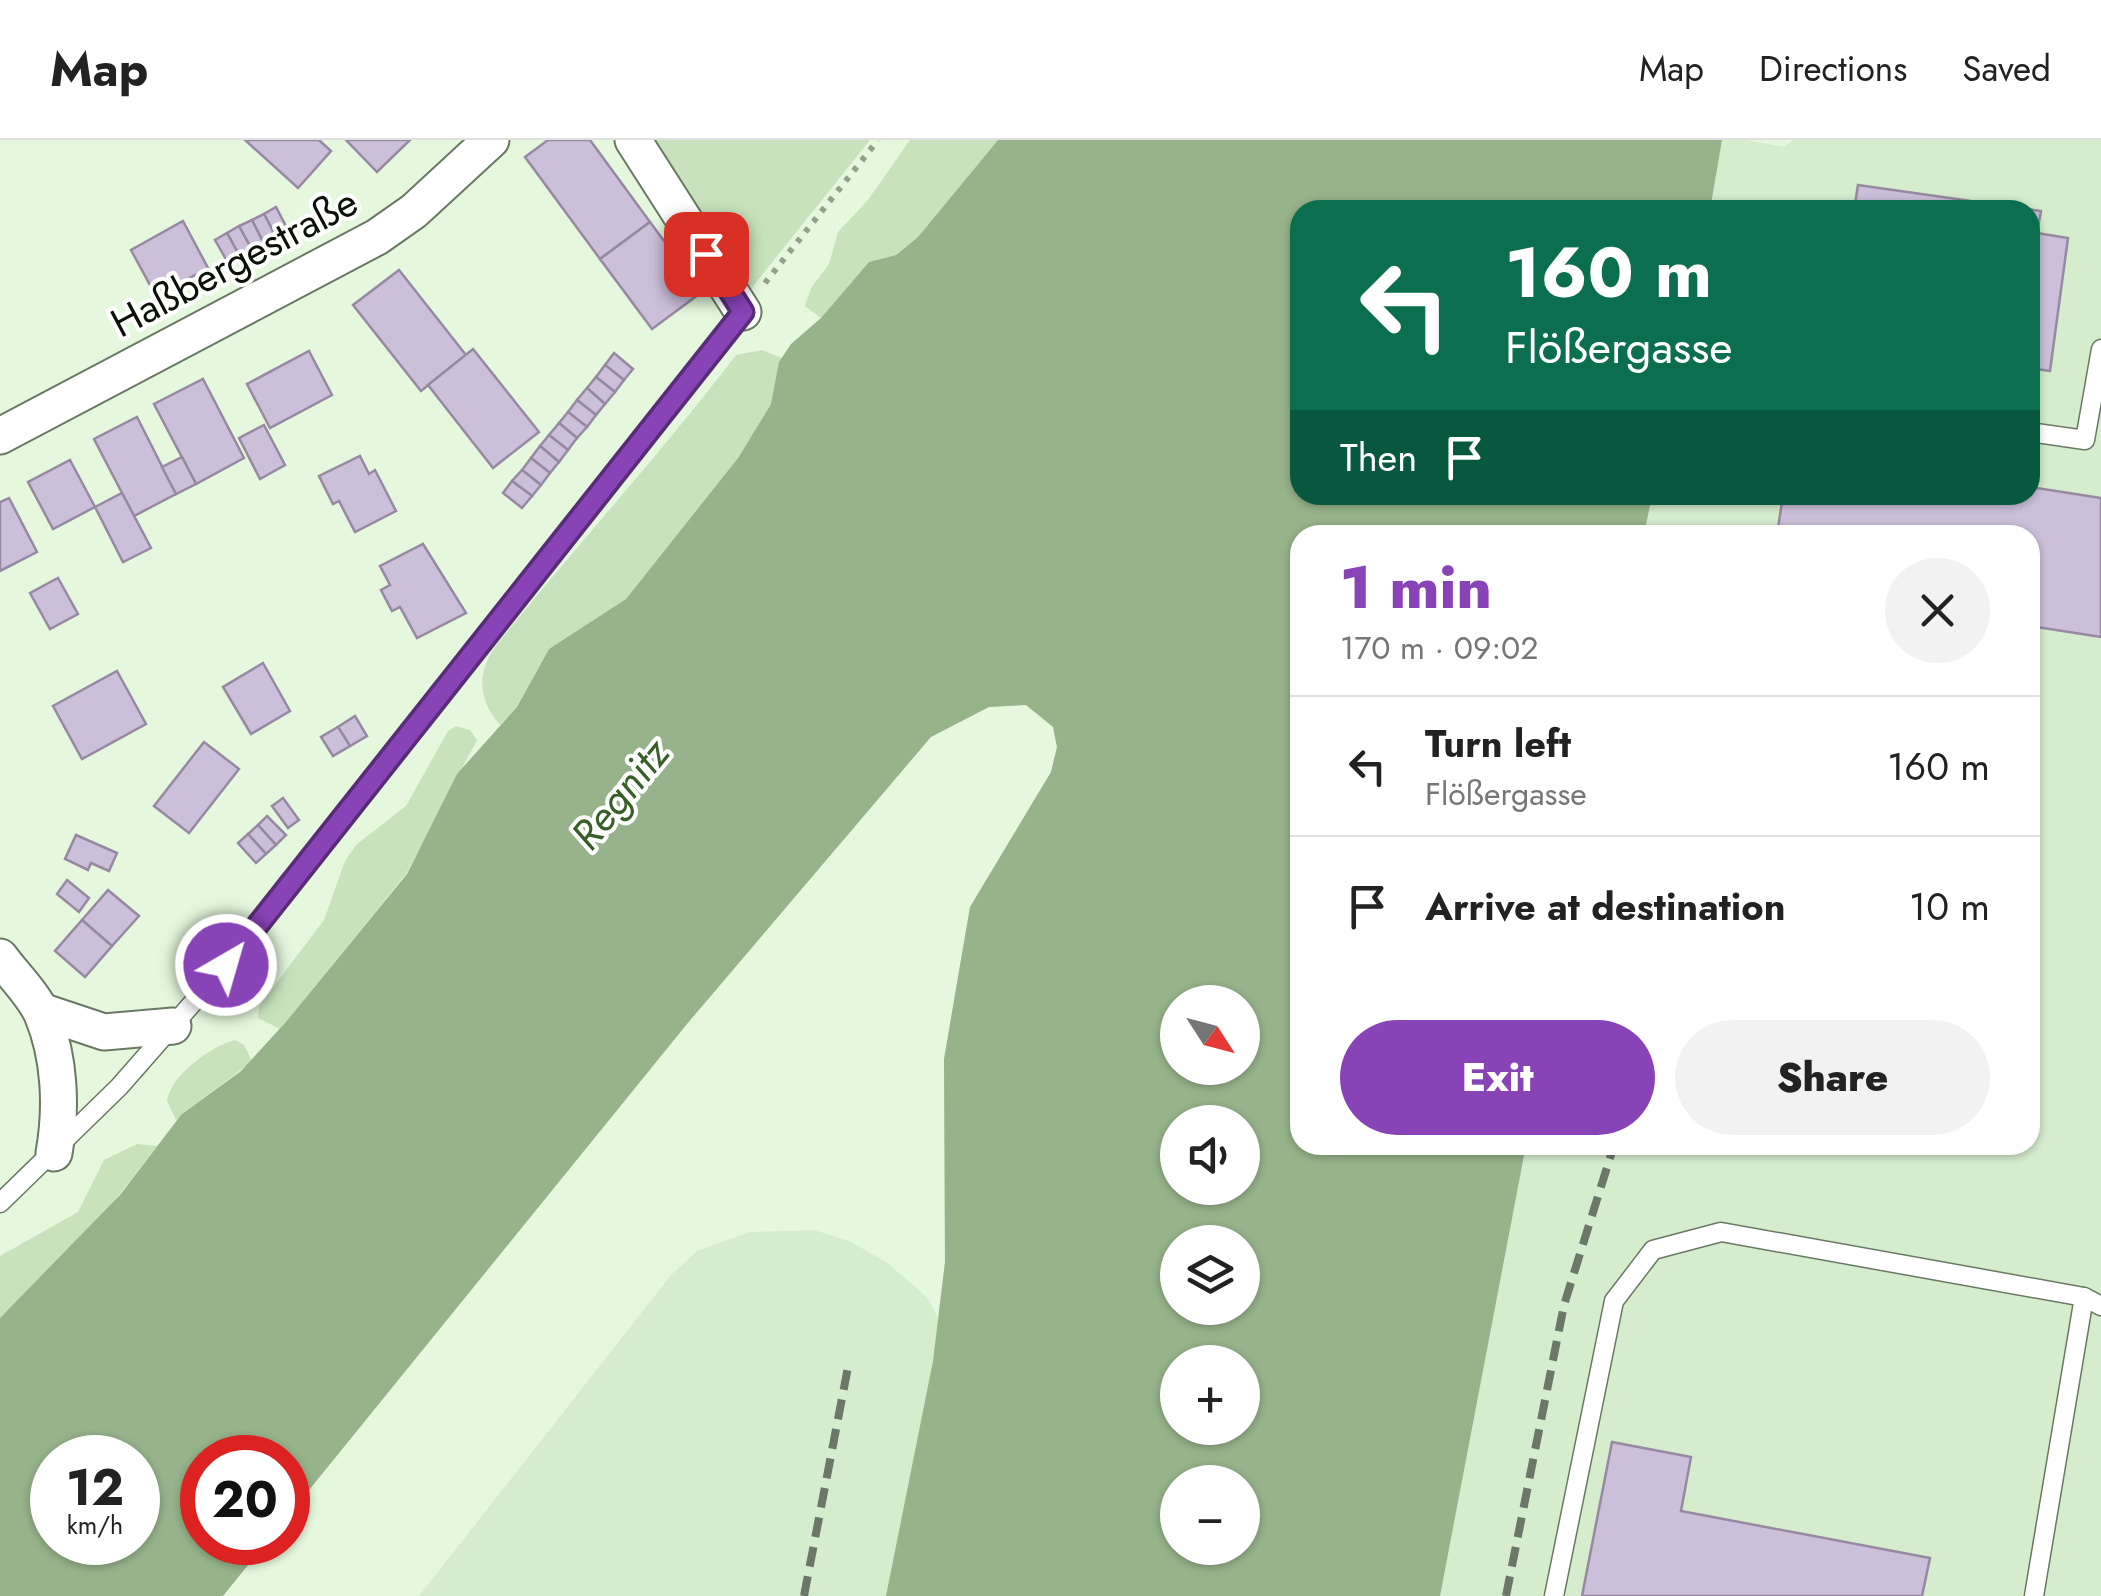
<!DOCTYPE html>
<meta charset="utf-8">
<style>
:root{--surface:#fff;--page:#f2f2f2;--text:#222;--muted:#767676;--line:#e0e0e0;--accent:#8843b7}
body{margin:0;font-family:Jost,sans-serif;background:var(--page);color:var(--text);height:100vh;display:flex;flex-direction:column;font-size:38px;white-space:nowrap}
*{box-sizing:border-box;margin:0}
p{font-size:32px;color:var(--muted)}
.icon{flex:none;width:55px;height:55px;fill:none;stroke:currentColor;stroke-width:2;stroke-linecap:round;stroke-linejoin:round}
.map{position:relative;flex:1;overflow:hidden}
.side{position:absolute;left:1290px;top:385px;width:750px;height:630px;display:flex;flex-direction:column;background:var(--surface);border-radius:30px;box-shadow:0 2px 8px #0004}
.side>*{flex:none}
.hud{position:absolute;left:1290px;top:60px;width:750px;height:305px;border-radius:30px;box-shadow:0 2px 8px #0004;background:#0b6e4f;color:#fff;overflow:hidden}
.needle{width:65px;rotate:126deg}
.controls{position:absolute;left:1160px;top:845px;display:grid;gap:20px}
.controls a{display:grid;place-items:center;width:100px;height:100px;border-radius:50%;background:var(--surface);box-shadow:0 2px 8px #0004;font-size:50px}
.speed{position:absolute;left:30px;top:1295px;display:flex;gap:20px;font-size:50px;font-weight:700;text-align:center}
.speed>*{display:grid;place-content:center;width:130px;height:130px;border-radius:50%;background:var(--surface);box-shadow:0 2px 8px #0004;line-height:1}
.speed small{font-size:25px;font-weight:400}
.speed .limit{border:15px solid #d22;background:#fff;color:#111}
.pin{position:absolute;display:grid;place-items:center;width:85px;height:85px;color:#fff;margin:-42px;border-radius:20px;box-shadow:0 5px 15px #0006}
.me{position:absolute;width:110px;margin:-55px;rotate:38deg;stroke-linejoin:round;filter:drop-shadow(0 0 8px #0008)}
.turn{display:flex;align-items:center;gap:35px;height:210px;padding:0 50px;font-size:45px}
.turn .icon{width:130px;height:130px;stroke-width:2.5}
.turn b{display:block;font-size:70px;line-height:85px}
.then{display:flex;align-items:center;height:95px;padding:0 50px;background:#0003;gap:20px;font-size:38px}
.round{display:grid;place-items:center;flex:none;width:105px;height:105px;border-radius:52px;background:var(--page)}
.headline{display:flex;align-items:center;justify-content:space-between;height:170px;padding:0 50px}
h1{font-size:60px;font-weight:800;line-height:75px;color:var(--accent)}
.action{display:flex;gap:20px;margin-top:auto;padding:20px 50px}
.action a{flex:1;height:115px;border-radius:60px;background:var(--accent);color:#fff;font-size:40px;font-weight:800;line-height:115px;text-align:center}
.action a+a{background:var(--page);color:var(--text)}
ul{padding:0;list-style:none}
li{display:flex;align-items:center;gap:30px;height:140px;padding:0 50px;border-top:2px solid var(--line)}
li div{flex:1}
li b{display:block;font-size:38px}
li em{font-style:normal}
header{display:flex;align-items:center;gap:60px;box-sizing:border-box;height:140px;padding:0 50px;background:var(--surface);border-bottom:2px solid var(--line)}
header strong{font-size:48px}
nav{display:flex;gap:55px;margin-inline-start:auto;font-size:35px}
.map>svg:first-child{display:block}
</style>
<header>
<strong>Map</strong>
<nav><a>Map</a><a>Directions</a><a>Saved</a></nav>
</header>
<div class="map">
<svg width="2101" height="1456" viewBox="0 0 2101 1456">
<rect width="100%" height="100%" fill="#e5f8de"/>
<!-- built -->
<path fill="#d5eccd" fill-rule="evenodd" d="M1447 0H1747L1784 7 1793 0H2101V1456H419L671 1135 697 1111 750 1092 814 1090 849 1101 886 1122 927 1157 938 1178 945 1122 944 919 970 767 1051 632 1057 607 1053 587 1045 576 1026 565 989 567 1300 355H2030V70H1391ZM1300 395H2030V1005H1300ZM1178 862H1242V928H1178ZM1178 982H1242V1048H1178ZM1178 1102H1242V1168H1178ZM1178 1222H1242V1288H1178ZM1178 1342H1242V1408H1178Z"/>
<!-- green -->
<g fill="#c7e2bd">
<path d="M643 0H870L742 160Z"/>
<path d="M910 0H998L918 97 896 115 869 122 821 178 805 166 811 148 829 124 838 92 868 60Z"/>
<path d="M762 210 782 218 771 264 738 318 626 459 549 509 517 567 500 585C479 561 476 534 495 507 574 408 659 316 736 215Z"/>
<path d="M456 586 470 590 477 600 406 734 280 889 258 878 259 866 324 780 345 721 357 704 406 666 448 591Z"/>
<path d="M235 900 244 905 252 921 176 980 167 961C170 936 211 906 235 900Z"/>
<path d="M137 1004 157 1006 109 1068 0 1178V1116L78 1072 104 1020Z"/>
</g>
<!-- water -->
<path fill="#96b38b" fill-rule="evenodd" d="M998 0H1722L1710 70H1300V355H1652L1644 395H1300V1005H1526L1440 1456H886L933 1221 945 1122 944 919 970 767 1051 632 1057 607 1053 587 1026 565 989 567 931 597 687 884 288 1376V1318H202V1402L266 1403 223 1456H0V1178L120 1055 181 975 241 931 285 883 407 734 457 634 517 567 549 509 626 459 738 318 771 264 779 222 791 204 821 178 869 122 896 115 918 97ZM1178 862H1242V928H1178ZM1178 982H1242V1048H1178ZM1178 1102H1242V1168H1178ZM1178 1222H1242V1288H1178ZM52 1318H138V1402H52ZM1178 1342H1242V1408H1178Z"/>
<!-- building -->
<g fill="#ccbfd9" stroke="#9689a1" stroke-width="2.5">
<path d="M245 0H319L331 11 298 48Z"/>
<path d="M346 0H410L377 32Z"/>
<path d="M548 0H590L650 82 600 119 525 17Z"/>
<path d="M1858 45 2041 71 2037 93 2068 98 2050 231 2030 228V70H1854Z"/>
<path d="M276 67 287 88 275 95 264 74Z"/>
<path d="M264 74 275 95 263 102 252 80Z"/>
<path d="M252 80 263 102 251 108 239 86Z"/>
<path d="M183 81 208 128 156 156 131 110Z"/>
<path d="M650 82 702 152 652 189 600 119Z"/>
<path d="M239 86 251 108 239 115 227 93Z"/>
<path d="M227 93 239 115 227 121 215 100Z"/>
<path d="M399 130 466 215 421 251 353 165Z"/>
<path d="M473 209 539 292 493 328 428 245Z"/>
<path d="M309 211 332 255 270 288 247 244Z"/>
<path d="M614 213 633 229 624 240 605 225Z"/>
<path d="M605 225 624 240 615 252 596 237Z"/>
<path d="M596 237 615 252 605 264 587 248Z"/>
<path d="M203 239 244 318 196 344 154 264Z"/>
<path d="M587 248 605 264 596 275 577 260Z"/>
<path d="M577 260 596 275 587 287 568 272Z"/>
<path d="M568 272 587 287 577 298 559 283Z"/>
<path d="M137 277 176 354 134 376 94 299Z"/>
<path d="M559 283 577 298 568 310 549 295Z"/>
<path d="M264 285 285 325 260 339 239 298Z"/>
<path d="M549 295 568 310 559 322 540 306Z"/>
<path d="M540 306 559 322 550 333 531 318Z"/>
<path d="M360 316 369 334 375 330 396 371 355 392 339 361 333 364 319 336Z"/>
<path d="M182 317 196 344 176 354 162 327Z"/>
<path d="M531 318 550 333 541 345 522 330Z"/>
<path d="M70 320 95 367 53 389 28 342Z"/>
<path d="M522 330 541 345 532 356 512 341Z"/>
<path d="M512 341 532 356 522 368 503 353Z"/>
<path d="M2030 347 2101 358V497L2030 486V395H1777L1783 355H2030Z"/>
<path d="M122 353 151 408 123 422 95 367Z"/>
<path d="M9 358 37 412 0 431V362Z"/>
<path d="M423 404 466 473 417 498 400 467 392 471 381 450 390 445 380 426Z"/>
<path d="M58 438 78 474 50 489 30 453Z"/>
<path d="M263 523 290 571 251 594 223 547Z"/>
<path d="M117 531 146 584 82 619 53 566Z"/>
<path d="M355 576 367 596 350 606 338 587Z"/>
<path d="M338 587 350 606 333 616 321 597Z"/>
<path d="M204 602 239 629 189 693 154 666Z"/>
<path d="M283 658 299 680 288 688 272 666Z"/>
<path d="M267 676 286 695 276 705 258 685Z"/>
<path d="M258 685 276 705 266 714 248 694Z"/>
<path d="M248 694 266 714 256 723 238 703Z"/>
<path d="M76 695 117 713 109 731 91 723 88 730 65 719Z"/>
<path d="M67 740 89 758 79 772 57 754Z"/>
<path d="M108 750 139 776 112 806 82 780Z"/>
<path d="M82 780 112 806 85 837 55 811Z"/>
<path d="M1612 1302 1691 1317 1681 1371 1930 1418 1922 1456H1582Z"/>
</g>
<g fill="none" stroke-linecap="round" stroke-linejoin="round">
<defs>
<g id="lane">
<path d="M2030 292 2085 300 2101 209"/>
<path d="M0 1063 119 947 226 825 743 172"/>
<path d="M1554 1456 1614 1161 1653 1110 1721 1092 2084 1157 2101 1166"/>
<path d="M2034 1456 2084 1157"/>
</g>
<g id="street">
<path d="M633 0 743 172"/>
<path d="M0 296 377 97 414 71 491 0"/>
<path d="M0 817C13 835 33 854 42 874 60 917 62 968 54 1013"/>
<path d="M41 871 104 892 173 886"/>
</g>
</defs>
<!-- lane casing -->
<use href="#lane" stroke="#697963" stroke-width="21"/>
<!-- street casing -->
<use href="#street" stroke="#697963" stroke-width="39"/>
<!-- path -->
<path stroke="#92a08d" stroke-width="6" stroke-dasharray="5 8" stroke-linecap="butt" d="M765 143 878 0"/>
<!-- lane -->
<use href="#lane" stroke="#fff" stroke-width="18"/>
<!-- street -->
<use href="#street" stroke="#fff" stroke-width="35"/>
<!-- rail -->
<g stroke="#6b7767" stroke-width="8" stroke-dasharray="20 10" stroke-linecap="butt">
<path d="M804 1456 848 1227"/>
<path d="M1506 1456 1564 1165 1614 1005"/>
</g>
</g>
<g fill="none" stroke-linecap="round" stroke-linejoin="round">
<defs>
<path id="route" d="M226 825 743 172 706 114"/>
</defs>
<!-- route casing -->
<use href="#route" stroke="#582c77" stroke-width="25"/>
<!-- route -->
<use href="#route" stroke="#8843b7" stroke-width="18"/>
</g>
<g text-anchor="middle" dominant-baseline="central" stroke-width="8" stroke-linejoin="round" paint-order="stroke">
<!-- street labels -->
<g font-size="40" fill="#0b1109" stroke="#fff">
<text transform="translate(234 122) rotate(-28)">Haßbergestraße</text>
</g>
<!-- water labels -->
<g font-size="42" font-style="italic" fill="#385f27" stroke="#fff">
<text transform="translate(620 654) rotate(-51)">Regnitz</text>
</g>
</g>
</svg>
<div class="controls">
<a><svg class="needle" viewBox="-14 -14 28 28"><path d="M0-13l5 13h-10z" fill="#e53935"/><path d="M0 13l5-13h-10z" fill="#767676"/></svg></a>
<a><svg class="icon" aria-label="sound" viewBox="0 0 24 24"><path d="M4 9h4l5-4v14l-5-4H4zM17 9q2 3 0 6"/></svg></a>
<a><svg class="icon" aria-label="layers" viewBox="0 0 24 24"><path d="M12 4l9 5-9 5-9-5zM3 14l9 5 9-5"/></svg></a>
<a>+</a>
<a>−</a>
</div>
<div class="speed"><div>12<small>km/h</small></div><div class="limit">20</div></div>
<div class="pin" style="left:706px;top:114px;background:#d93025"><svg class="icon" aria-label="arrive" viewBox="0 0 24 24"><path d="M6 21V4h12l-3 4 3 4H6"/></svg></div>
<svg class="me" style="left:226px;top:825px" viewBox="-20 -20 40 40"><circle r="17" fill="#8843b7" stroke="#fff" stroke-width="3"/><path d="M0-11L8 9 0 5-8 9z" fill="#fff"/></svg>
<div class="hud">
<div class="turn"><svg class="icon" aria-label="left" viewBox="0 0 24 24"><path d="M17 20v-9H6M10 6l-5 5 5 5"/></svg><div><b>160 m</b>Flößergasse</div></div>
<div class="then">Then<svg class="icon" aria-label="arrive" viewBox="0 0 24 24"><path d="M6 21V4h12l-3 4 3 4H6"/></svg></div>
</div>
<section class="side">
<div class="headline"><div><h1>1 min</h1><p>170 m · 09:02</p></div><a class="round"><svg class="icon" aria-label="close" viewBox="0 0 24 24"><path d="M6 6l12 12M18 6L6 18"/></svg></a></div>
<ul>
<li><svg class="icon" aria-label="left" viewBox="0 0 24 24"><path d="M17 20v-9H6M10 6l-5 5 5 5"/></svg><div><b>Turn left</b><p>Flößergasse</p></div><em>160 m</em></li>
<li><svg class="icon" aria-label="arrive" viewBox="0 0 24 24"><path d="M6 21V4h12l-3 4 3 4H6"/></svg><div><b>Arrive at destination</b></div><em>10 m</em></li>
</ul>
<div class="action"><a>Exit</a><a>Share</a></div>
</section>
</div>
